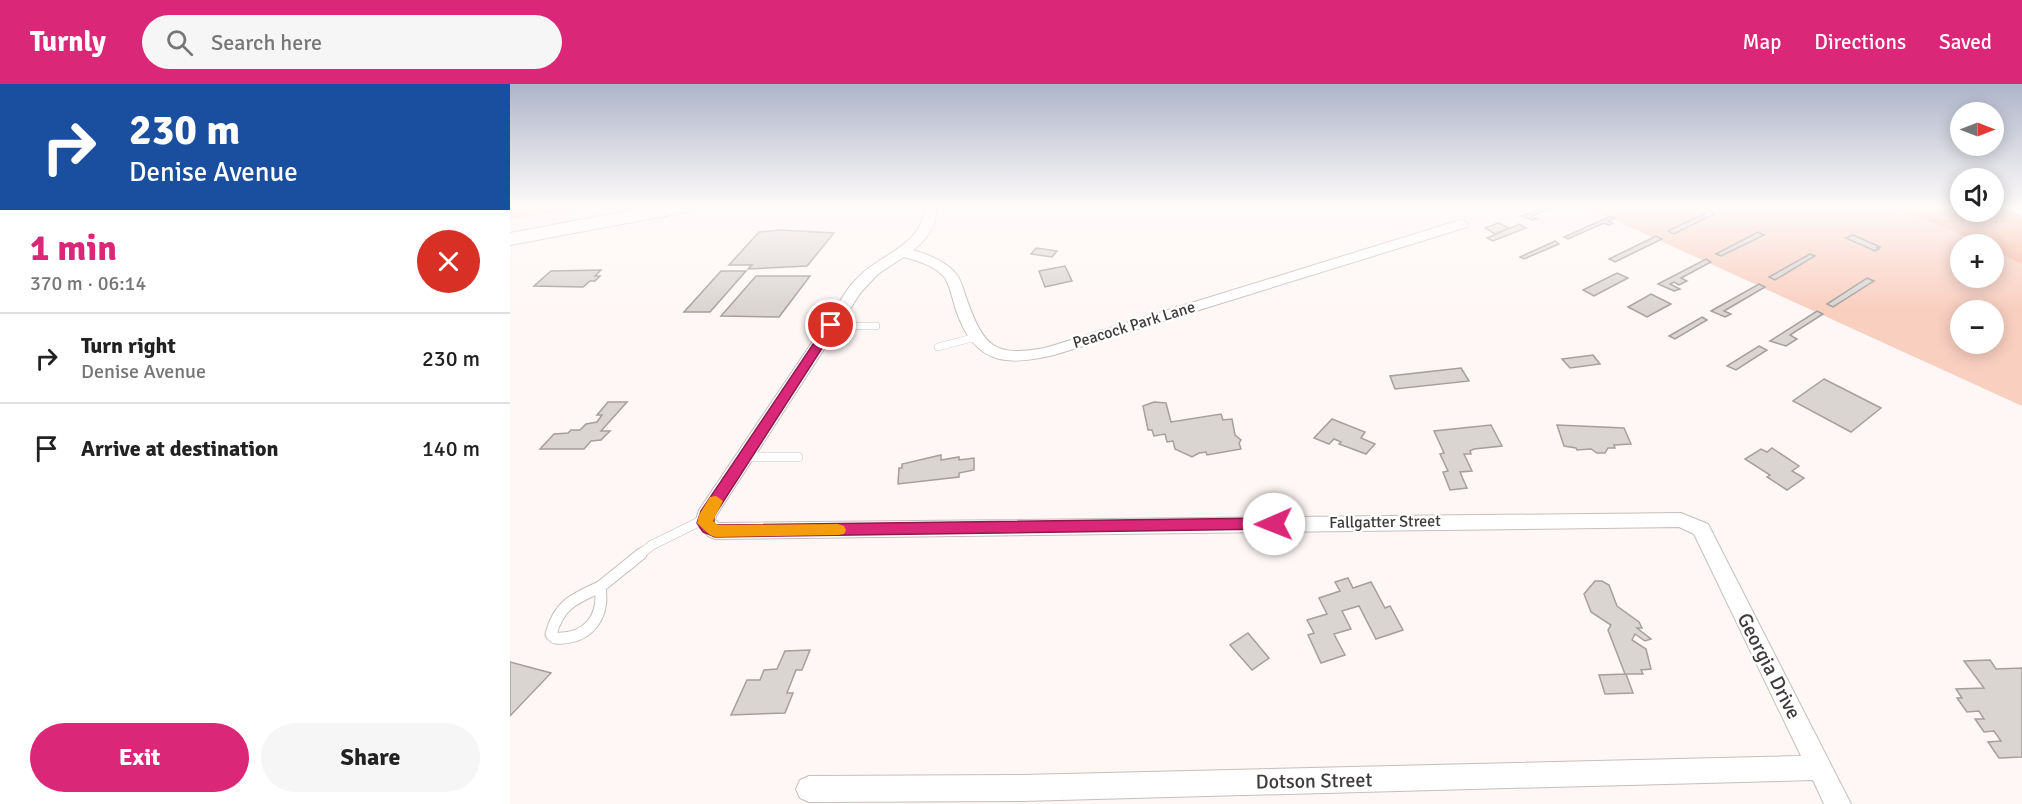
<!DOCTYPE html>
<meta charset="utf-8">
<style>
:root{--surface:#fff;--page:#f6f6f6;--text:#222;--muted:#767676;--line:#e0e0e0;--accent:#db2777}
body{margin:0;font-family:Signika,sans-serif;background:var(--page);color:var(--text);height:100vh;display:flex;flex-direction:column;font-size:22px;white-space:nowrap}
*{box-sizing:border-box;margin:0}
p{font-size:20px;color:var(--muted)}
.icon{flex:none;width:33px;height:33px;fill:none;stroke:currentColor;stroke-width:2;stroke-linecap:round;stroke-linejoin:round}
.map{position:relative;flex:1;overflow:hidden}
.drawer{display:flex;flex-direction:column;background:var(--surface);width:510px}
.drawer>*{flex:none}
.hud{background:#1a4fa0;color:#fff;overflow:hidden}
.needle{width:39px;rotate:90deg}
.buttons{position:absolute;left:1440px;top:18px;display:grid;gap:12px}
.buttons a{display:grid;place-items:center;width:54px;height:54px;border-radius:50%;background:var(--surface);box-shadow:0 3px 15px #0003;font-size:30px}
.pin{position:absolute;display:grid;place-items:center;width:51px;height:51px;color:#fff;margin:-26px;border:3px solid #fff;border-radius:50%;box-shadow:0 2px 6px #0007}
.me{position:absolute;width:66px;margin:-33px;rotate:269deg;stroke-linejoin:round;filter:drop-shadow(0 0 4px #0008)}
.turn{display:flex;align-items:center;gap:21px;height:126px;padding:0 30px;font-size:27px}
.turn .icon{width:78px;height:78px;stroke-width:2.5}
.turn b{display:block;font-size:42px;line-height:51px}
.round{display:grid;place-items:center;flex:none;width:63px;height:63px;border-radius:32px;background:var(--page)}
.overview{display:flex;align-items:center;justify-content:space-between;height:102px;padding:0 30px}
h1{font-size:36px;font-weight:800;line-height:45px;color:var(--accent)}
.cta{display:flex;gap:12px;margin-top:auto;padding:12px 30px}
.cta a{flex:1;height:69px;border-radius:36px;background:var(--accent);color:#fff;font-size:24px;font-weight:800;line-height:69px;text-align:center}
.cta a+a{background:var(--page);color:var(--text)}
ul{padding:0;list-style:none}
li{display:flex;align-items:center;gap:18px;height:90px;padding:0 30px;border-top:2px solid var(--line)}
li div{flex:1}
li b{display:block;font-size:22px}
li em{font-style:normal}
header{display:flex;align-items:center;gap:36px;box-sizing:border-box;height:84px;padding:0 30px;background:var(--accent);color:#fff}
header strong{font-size:28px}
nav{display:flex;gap:33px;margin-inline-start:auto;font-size:21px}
.search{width:420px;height:54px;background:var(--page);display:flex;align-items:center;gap:15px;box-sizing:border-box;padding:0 21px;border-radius:33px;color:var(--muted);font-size:22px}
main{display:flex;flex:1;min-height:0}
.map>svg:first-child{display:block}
</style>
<header>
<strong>Turnly</strong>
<div class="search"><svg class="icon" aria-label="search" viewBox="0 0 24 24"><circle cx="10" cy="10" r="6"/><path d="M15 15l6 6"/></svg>Search here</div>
<nav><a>Map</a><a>Directions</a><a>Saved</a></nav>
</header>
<main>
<section class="drawer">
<div class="hud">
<div class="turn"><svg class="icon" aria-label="right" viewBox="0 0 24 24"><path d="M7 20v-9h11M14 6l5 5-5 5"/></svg><div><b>230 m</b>Denise Avenue</div></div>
</div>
<div class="overview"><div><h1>1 min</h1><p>370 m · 06:14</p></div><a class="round" style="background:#d93025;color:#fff"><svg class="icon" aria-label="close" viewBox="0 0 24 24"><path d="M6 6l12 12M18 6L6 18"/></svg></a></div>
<ul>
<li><svg class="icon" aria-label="right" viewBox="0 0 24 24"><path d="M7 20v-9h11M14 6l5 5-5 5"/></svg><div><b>Turn right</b><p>Denise Avenue</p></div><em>230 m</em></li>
<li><svg class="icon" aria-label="arrive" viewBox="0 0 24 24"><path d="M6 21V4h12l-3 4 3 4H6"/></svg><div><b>Arrive at destination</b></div><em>140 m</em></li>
</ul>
<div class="cta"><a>Exit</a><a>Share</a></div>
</section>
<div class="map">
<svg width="1512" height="720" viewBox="0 0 1512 720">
<rect width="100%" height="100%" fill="#fef7f5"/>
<!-- green -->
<g fill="#f9cfc0" fill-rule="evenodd">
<path d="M0 123H73L0 136Z"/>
<path d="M1076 123H1450V128H1484L1512 139V322ZM1450 160H1484V194H1450ZM1450 226H1484V260H1450Z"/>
</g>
<!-- water -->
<path fill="#f7b69e" d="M1378 123H1450V128H1484V123C1494 123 1502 127 1512 132V180L1484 166V160H1471L1441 146Z"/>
<!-- building -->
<g fill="#dbd5d2" stroke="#a59f9d" stroke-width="1.5">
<path d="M1034 123H1043L1022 132 1027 135 1023 136 1012 132Z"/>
<path d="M1199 127 1204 130 1164 150 1158 147Z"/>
<path d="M1101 132 1105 134 1098 137 1103 139 1099 141 1094 139 1058 155 1054 153Z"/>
<path d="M988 139 999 144 985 150 975 144Z"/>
<path d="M1009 140 1016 144 983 157 977 154Z"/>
<path d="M270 146 324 149 297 182 238 185 242 181H219L249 148Z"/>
<path d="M1248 148 1254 151 1211 172 1206 170Z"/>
<path d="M1343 151 1370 163 1367 164 1369 165 1365 167 1336 154Z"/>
<path d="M1146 152 1152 155 1105 178 1099 175Z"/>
<path d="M1045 157 1049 160 1014 175 1010 173Z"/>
<path d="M526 164 547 167 542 173 521 170Z"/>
<path d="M1300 170 1305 172 1265 196 1259 193Z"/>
<path d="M1196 175 1201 178 1171 194 1177 197 1169 201 1164 198 1160 200 1170 205 1164 207 1148 200Z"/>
<path d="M555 182 562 197 535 203 529 187Z"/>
<path d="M91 186 85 192H90L85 197H80L73 203 24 202 41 187Z"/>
<path d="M211 187H236L200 228H174Z"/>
<path d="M1107 189 1118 194 1084 212 1073 206Z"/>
<path d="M246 192H300L269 233 211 232Z"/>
<path d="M1357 194 1364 197 1323 223 1317 220Z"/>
<path d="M1249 200 1255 203 1214 227 1221 230 1215 233 1201 227Z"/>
<path d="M1141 210 1161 220 1137 233 1118 223Z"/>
<path d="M1307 227 1313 230 1280 251 1287 255 1276 262 1260 257Z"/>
<path d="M1192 233 1197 236 1165 255 1159 252Z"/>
<path d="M1249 262 1257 266 1226 286 1217 282Z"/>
<path d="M1083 271 1090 280 1060 284 1052 275Z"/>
<path d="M951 284 959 297 885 305 880 292Z"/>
<path d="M1314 295 1371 324 1341 348 1283 317Z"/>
<path d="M98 318H117L91 347H100L91 356 81 357 74 365H30L44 350 58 349 61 346H70L76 340 87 338 92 331H87Z"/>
<path d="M644 318 656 319 661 338 711 330 713 336 722 335 725 351 731 356 729 359 731 365 697 371 696 368 689 369 682 373 665 365 663 357 657 358 655 350 644 352 642 346H638L633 322Z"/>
<path d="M822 335 855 348 851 354 865 360 856 370 829 360 831 358 824 355 819 360 804 354Z"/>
<path d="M981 341 992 362 964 365 960 367 961 370H954L962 387 950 388 957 404 940 406 933 388 938 387 930 370 934 369 924 347Z"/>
<path d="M1047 341 1114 344 1121 360 1104 361 1105 364H1098L1095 369H1087L1081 365 1067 366 1066 364 1054 362Z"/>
<path d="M1262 364 1289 382 1282 387 1294 394 1277 406 1257 393 1260 391 1235 375 1251 365 1257 368Z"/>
<path d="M431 371V376L449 373V376L464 374V386L449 389V393L388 400 389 384H392V380Z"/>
<path d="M838 494 843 504 861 498 875 524 880 522 893 546 866 555 849 522 832 527 841 545 824 550 835 571 811 579 798 551 804 549 797 536 817 530 809 514 830 507 825 498Z"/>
<path d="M1085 497H1092L1099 501 1107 522 1129 538 1132 544H1127L1141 555 1135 557 1125 550 1122 556 1136 565 1141 585 1131 586 1133 590H1116L1123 609 1095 610 1089 591 1115 590 1098 546 1101 541 1081 528 1074 510Z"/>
<path d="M738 549 759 574 742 586 720 561Z"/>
<path d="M300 566 292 586H286L277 609H283L275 629 221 631 237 596H250L254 586 267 585 275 567Z"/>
<path d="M1480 576 1486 585 1512 584V673L1489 674 1478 658 1491 657 1484 647 1474 648 1465 635H1474L1469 627 1457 628 1447 614H1452L1446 605 1474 604 1454 577Z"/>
<path d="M0 578 41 589 0 632Z"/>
</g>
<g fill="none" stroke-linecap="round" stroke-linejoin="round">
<defs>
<g id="lane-far2">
<path d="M320 242H366"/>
<path d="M428 263 466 253"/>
</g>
<g id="lane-far1">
<path d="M234 373H288"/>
<path d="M129 471 142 461 195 435"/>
</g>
<g id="lane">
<path d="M90 503C95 534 77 556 45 554L41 550C49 520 64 515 90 503Z"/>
<path d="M90 503 131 470"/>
</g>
<path id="street" d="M415 123H427C426 142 418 155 403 166 419 171 436 177 447 191 452 198 454 208 457 216 474 263 484 273 535 264L947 137 952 136 958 140 957 143 544 271C495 283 465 279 447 229 443 218 441 204 435 194 426 182 408 177 394 173L368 190 351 208 206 432 205 436 209 439 1171 429 1198 440 1341 720H1314L1303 696 512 717 299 718 290 714 286 705 290 696 299 692 512 691 1291 672 1184 450 1169 443 205 455 198 452 185 439 189 426 340 202C346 195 353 188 360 183 384 166 412 156 415 123Z"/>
<path id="primary" d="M138 123H181L178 127 171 129 0 161V149Z"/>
</defs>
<!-- lane-far2 casing -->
<use href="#lane-far2" stroke="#c5bfbc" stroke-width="8"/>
<!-- lane-far1 casing -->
<use href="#lane-far1" stroke="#c5bfbc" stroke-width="10"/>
<!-- lane casing -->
<use href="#lane" stroke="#c5bfbc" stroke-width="13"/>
<!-- street casing -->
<use href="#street" stroke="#c5bfbc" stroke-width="2"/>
<!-- primary casing -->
<use href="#primary" stroke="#c5bfbc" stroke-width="2"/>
<!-- lane-far2 -->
<use href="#lane-far2" stroke="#fff" stroke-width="7"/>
<!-- lane-far1 -->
<use href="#lane-far1" stroke="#fff" stroke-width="9"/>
<!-- lane -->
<use href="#lane" stroke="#fff" stroke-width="11"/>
<!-- street -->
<use href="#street" fill="#fff" fill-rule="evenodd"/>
<!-- primary -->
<use href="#primary" fill="#fff" fill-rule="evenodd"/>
</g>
<!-- sky -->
<linearGradient id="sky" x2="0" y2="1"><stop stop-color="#aeb5ca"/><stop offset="0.55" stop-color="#fffbfa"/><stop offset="1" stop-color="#fffbfa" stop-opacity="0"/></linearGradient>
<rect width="1512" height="224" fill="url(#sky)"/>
<!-- route -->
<path fill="#db2777" stroke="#8e194d" stroke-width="1.5" d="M321 237 327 241 204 432V440L207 441 764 434 769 436 771 440 769 444 764 445 205 453 193 448 187 439 191 427 316 241Z"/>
<!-- slow -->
<path fill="#f59e0b" d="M206 412 213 417 203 437 208 441 328 440 334 442 336 446 334 450 328 451 205 453 200 451 187 439 189 431 200 413Z"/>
<g text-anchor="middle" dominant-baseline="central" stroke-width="5" stroke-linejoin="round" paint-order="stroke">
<!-- street labels -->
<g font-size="16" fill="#3e3b3a" stroke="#fff">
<text transform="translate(624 241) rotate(-17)">Peacock Park Lane</text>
<text transform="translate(875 438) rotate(-1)">Fallgatter Street</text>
</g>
<!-- near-street labels -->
<g font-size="20" fill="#3e3b3a" stroke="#fff">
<text transform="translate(1259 582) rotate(63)">Georgia Drive</text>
<text transform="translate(804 697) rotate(-1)">Dotson Street</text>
</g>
</g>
</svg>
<div class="buttons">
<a><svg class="needle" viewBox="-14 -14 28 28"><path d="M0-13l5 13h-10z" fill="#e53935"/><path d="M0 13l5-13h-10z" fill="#767676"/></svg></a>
<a><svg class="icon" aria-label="sound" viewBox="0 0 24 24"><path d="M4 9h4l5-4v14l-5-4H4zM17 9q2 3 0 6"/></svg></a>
<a>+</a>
<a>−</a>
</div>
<div class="pin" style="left:321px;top:241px;background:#d93025"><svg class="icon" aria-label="arrive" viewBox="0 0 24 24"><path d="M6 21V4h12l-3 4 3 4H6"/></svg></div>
<svg class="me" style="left:764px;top:440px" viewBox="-20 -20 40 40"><circle r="19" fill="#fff"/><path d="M0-13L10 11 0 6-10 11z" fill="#db2777"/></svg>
</div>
</main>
